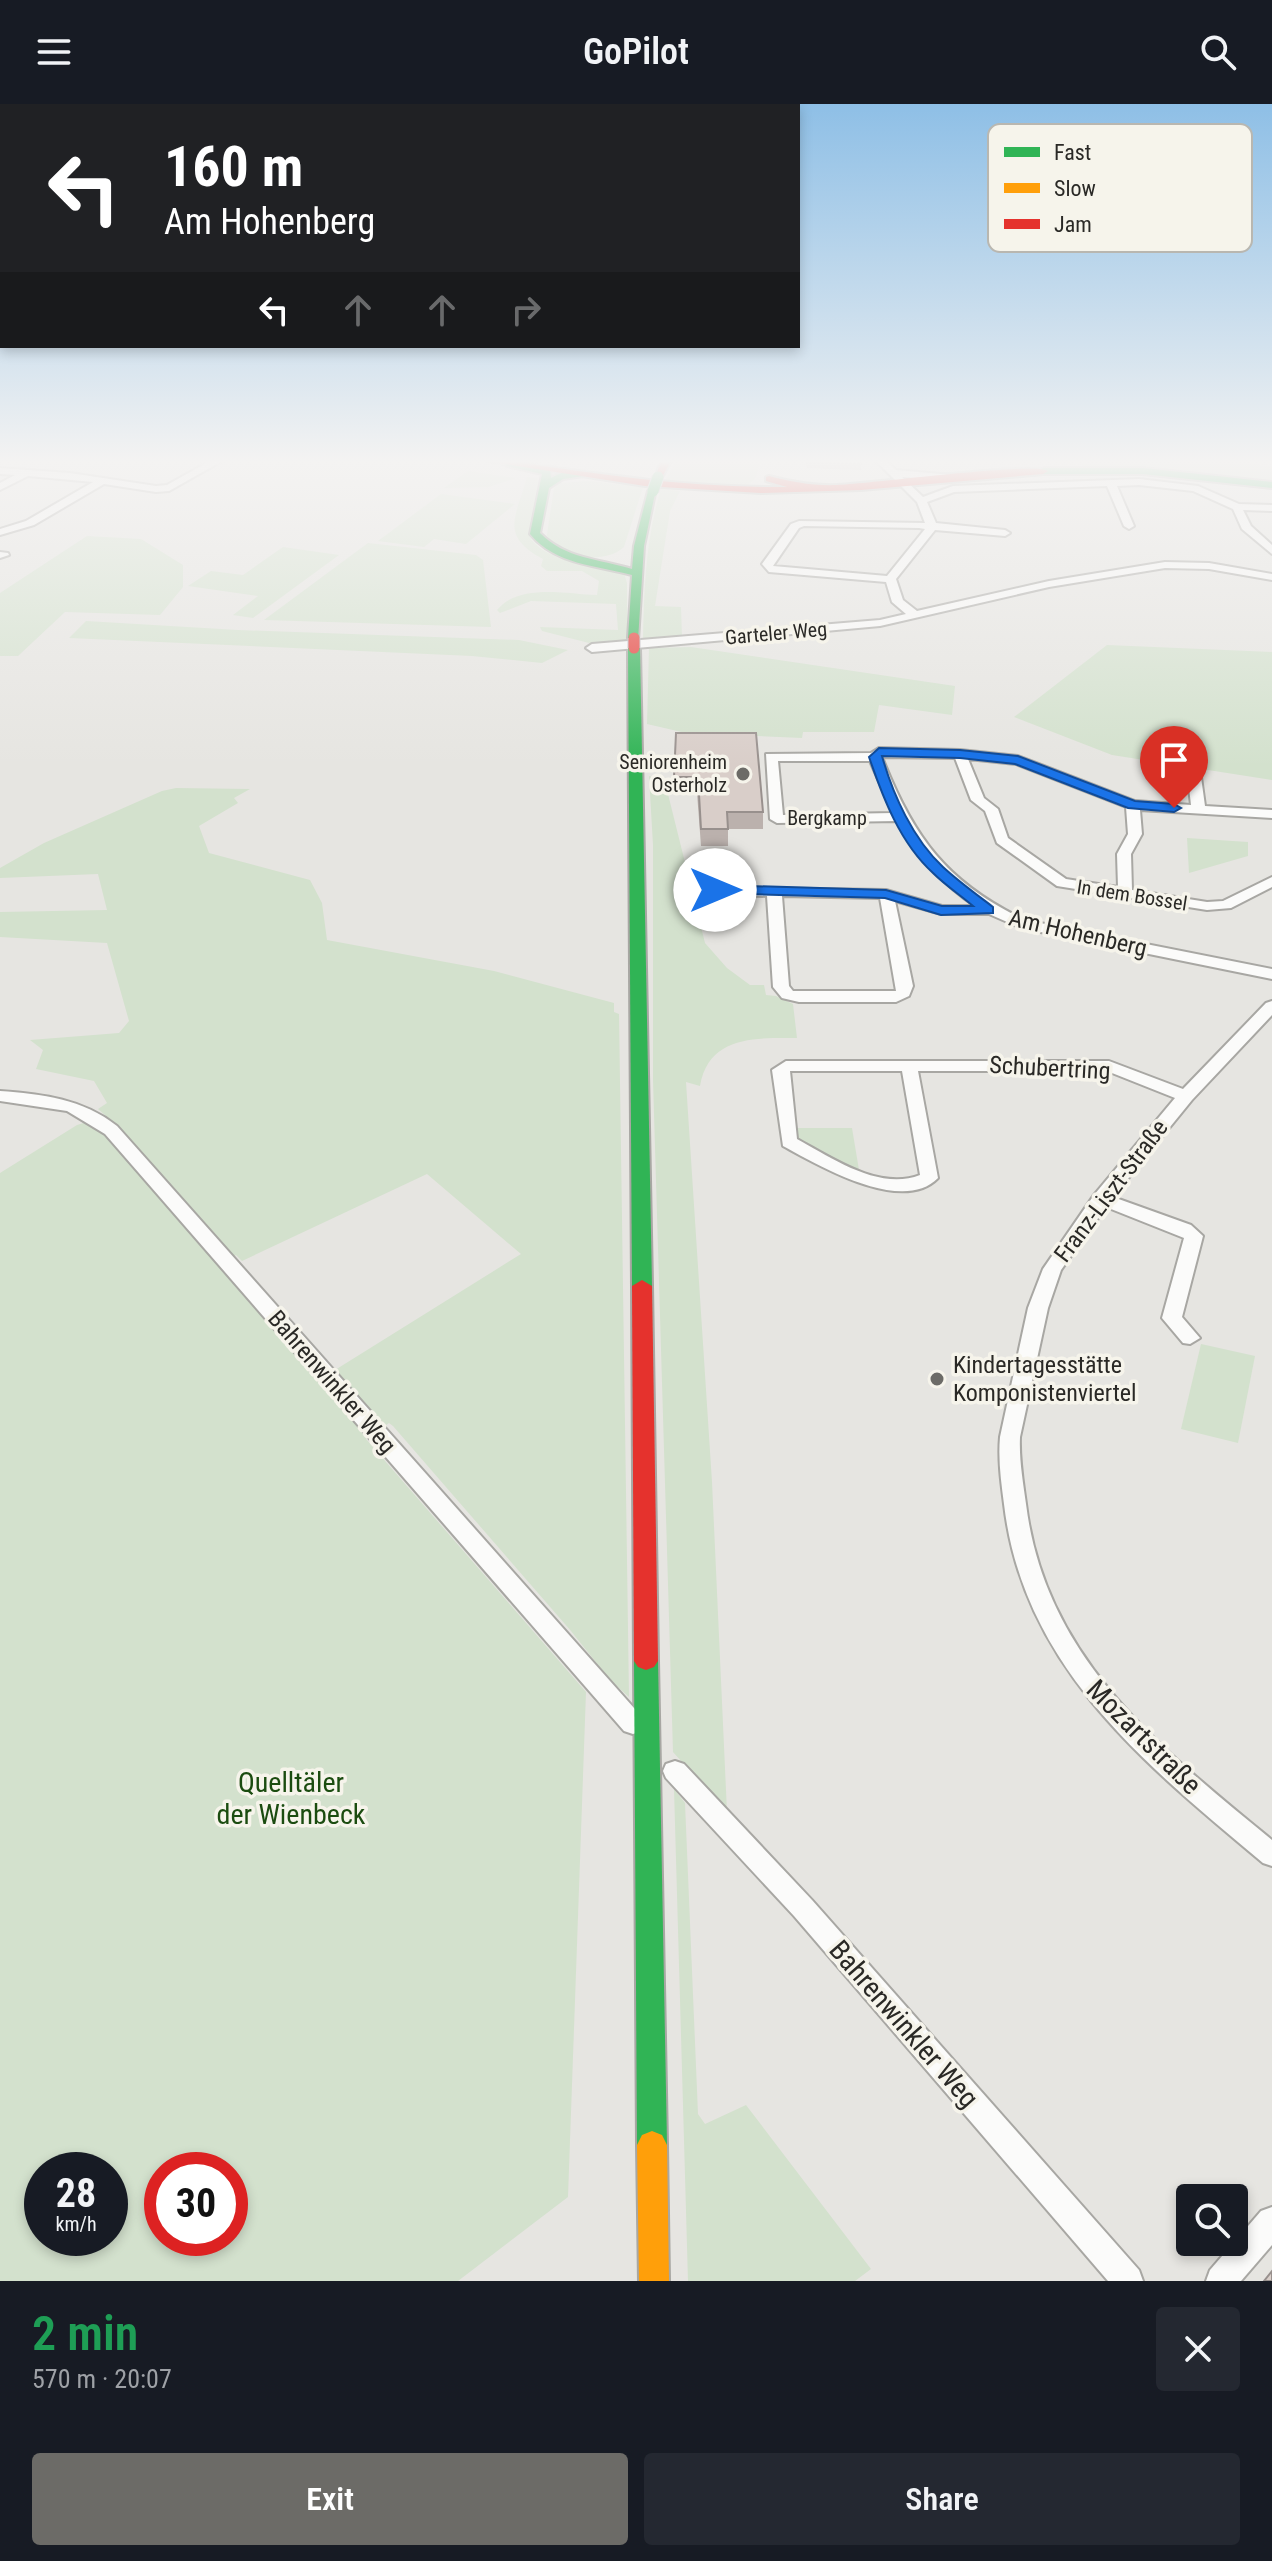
<!DOCTYPE html>
<meta charset="utf-8">
<style>
:root{--surface:#171b24;--page:#242831;--text:#f1f3f6;--muted:#9ea1a6;--accent:#6c6b67}
body{margin:0;font-family:"Roboto Condensed",sans-serif;background:var(--page);color:var(--text);height:100vh;display:flex;flex-direction:column;font-size:30px;white-space:nowrap}
*{box-sizing:border-box;margin:0}
p{font-size:26px;color:var(--muted)}
.icon{flex:none;width:44px;height:44px;fill:none;stroke:currentColor;stroke-width:2;stroke-linecap:round;stroke-linejoin:round}
.map{position:relative;height:2177px;overflow:hidden}
.drawer{display:flex;flex-direction:column;background:var(--surface);flex:1}
.drawer>*{flex:none}
.banner{position:absolute;left:0px;top:0px;width:800px;height:244px;box-shadow:0 4px 12px #0003;background:#202124;color:#fff;overflow:hidden}
.tools{position:absolute;left:1176px;top:2080px;display:grid;gap:16px}
.tools a{display:grid;place-items:center;width:72px;height:72px;border-radius:8px;background:var(--surface);box-shadow:0 4px 12px #0003;font-size:40px}
.speed{position:absolute;left:24px;top:2048px;display:flex;gap:16px;font-size:40px;font-weight:700;text-align:center}
.speed>*{display:grid;place-content:center;width:104px;height:104px;border-radius:50%;background:var(--surface);box-shadow:0 4px 12px #0003;line-height:1}
.speed small{font-size:20px;font-weight:400}
.speed .limit{border:12px solid #d22;background:#fff;color:#111}
.pin{position:absolute;display:grid;place-items:center;width:68px;height:68px;color:#fff;margin:-82px -34px;border-radius:50% 50% 50% 0;rotate:-45deg;box-shadow:0 0 8px #0007}
.pin .icon{rotate:45deg}
.me{position:absolute;width:88px;margin:-44px;rotate:90deg;stroke-linejoin:round;filter:drop-shadow(0 0 6px #0008)}
.turn{display:flex;align-items:center;gap:28px;height:168px;padding:0 32px;font-size:36px}
.turn .icon{width:104px;height:104px;stroke-width:2.5}
.turn b{display:block;font-size:56px;line-height:68px}
.lanes{display:flex;align-items:center;height:76px;padding:0 32px;background:#0003;justify-content:center;gap:40px;direction:ltr}
.lanes .off{opacity:.35}
.round{display:grid;place-items:center;flex:none;width:84px;height:84px;border-radius:8px;background:var(--page)}
.headline{display:flex;align-items:center;justify-content:space-between;height:136px;padding:0 32px}
h1{font-size:48px;font-weight:600;line-height:60px;color:#1e9e55}
.primary-button{display:flex;gap:16px;margin-top:auto;padding:16px 32px}
.primary-button a{flex:1;height:92px;border-radius:8px;background:var(--accent);color:#fff;font-size:32px;font-weight:600;line-height:92px;text-align:center}
.primary-button a+a{background:var(--page);color:var(--text)}
header{display:flex;justify-content:space-between;align-items:center;height:104px;padding:0 32px;background:var(--surface);font-size:36px;font-weight:600}
.map>svg:first-child{display:block}
</style>
<header><svg class="icon" aria-label="menu" viewBox="0 0 24 24"><path d="M4 6h16M4 12h16M4 18h16"/></svg>GoPilot<svg class="icon" aria-label="search" viewBox="0 0 24 24"><circle cx="10" cy="10" r="6"/><path d="M15 15l6 6"/></svg></header>
<div class="map">
<svg width="1272" height="2177" viewBox="0 0 1272 2177">
<rect width="100%" height="100%" fill="#e6e5e1"/>
<!-- green -->
<g fill="#d3e1cd" fill-rule="evenodd">
<path d="M676 357H761L755 375 746 382 665 377Z"/>
<path d="M1088 357H1237L1272 363V379L1155 364 1082 362Z"/>
<path d="M468 367 516 374 489 383 444 384Z"/>
<path d="M527 373 537 374 538 379 528 429C538 457 598 463 624 469L627 479V537L589 539 542 527 540 523 618 526 616 500 531 497 500 509 497 506C519 479 566 490 597 491L599 477 582 467H547L541 462 543 455C499 431 516 414 527 373Z"/>
<path d="M589 377 643 383 624 443C602 462 568 451 546 437L554 384 560 379Z"/>
<path d="M661 385 680 387 670 407 655 502 681 503 682 533 643 535C644 484 646 433 661 385Z"/>
<path d="M441 390 515 400 466 440 434 435 424 443 378 437Z"/>
<path d="M87 432 141 435 183 461V483L160 511 65 508 18 552H0V489Z"/>
<path d="M368 439 476 451 483 456 491 523 264 516Z"/>
<path d="M283 443 339 451 253 514 233 511 258 492 188 482 211 467 243 471Z"/>
<path d="M86 517 238 526 519 536 568 546 542 559 472 552 69 534Z"/>
<path d="M1107 541 1272 548V676L1112 651 1014 613Z"/>
<path d="M691 543 955 582 952 611 879 601 874 628H803L802 634 686 629 647 620 649 544Z"/>
<path d="M649 672 665 678 705 839 727 864 750 881H764L766 891 776 892 793 900 797 934C756 934 709 931 700 982L686 978 712 1378 727 1708 673 1648 653 976V741Z"/>
<path d="M176 684 250 685 234 694 238 699 199 722 209 749 310 776 322 799 327 836 494 867 614 899V908L619 910 629 1593 610 1576 571 1527 393 1322 389 1319 366 1335 586 1588 568 2093 458 2177H0V1069L77 1021 106 1012 98 1005 107 999 94 977 36 965 43 946 30 936 119 929 129 917 107 839 0 833V808L107 806 98 770 0 774V764L44 739 162 687ZM427 1070 521 1150 319 1276 219 1161 236 1151 242 1157ZM42 2066H110V2134H42ZM162 2066H230V2134H162Z"/>
<path d="M1187 734 1248 738V752L1189 769Z"/>
<path d="M795 1024H852L859 1066 796 1036Z"/>
<path d="M1201 1240 1255 1252 1238 1339 1181 1325Z"/>
<path d="M674 1685 685 1699 698 2010 705 2020 746 2001 871 2165 855 2177H688Z"/>
</g>
<g fill="none" stroke-linecap="round" stroke-linejoin="round">
<defs>
<g id="street">
<path d="M210 357H222L169 387 156 388 104 380 34 421 0 431V425L26 417 93 378 28 372 0 386V379L15 371 0 370V364L70 369 156 382 167 381Z"/>
<path d="M876 357H886L896 366 952 371 957 374 952 377 902 373 923 393 953 382 1139 375 1198 382 1239 400 1272 401V407L1243 406 1251 422 1272 441V450L1242 425 1233 405 1193 387 1139 381 1117 382 1134 422 1129 425 1124 422 1107 382 954 388 927 398 936 419 1005 426 1010 429 1005 432 935 426 896 475 903 496 917 507 1049 477 1165 458 1209 459 1272 470V476L1209 465 1165 464 1049 483 880 522 592 548 586 544 592 540 880 516 906 510 892 498 886 478 769 468 762 460 791 420 799 417 925 419 917 398ZM804 422 919 424 925 425 887 472 773 462 799 424Z"/>
<path d="M0 448 8 449 9 451 0 454Z"/>
<path d="M879 644 960 646 1018 652 1135 697 1191 701 1188 675 1181 669 1188 665 1201 673 1205 702 1272 706V714L1140 706 1142 730 1131 750 1132 786 1207 798 1223 797 1272 773V783L1231 804 1207 806 1057 782 997 739 985 707 971 696 955 654 882 653C913 733 947 779 1025 816L1272 865V875L1021 824 989 810H941L895 797 913 882 909 892 896 898H799L782 894 773 883 767 792 691 790 684 786 686 783 886 786 942 802H975C942 780 917 751 897 717L777 719 770 715 766 650 871 649ZM968 655 1016 660 1126 703 1128 730 1117 750 1118 783 1066 775 1008 734 998 705 984 694ZM778 657H870L893 709 783 711ZM782 792 880 794 896 887H793L789 882Z"/>
<path d="M1272 897V911L1192 996 1113 1093 1191 1121 1203 1132 1182 1213 1200 1234 1190 1240 1183 1239 1162 1214 1184 1134 1106 1103 1061 1166 1048 1204 1020 1333C1019 1356 1023 1378 1026 1400 1045 1554 1159 1643 1272 1736V1762L1263 1759C1145 1660 1023 1563 1004 1400 1001 1377 998 1355 1000 1333L1028 1204 1043 1165 1094 1091 1175 994 1107 967H918L938 1074C902 1111 818 1061 783 1042L772 966 786 957H1109L1183 985 1266 899ZM790 967H902L920 1071C879 1087 832 1054 797 1035Z"/>
<path d="M0 987C42 990 83 995 117 1022L642 1613 645 1620 642 1627 633 1630 624 1627 105 1030 67 1007 0 997Z"/>
<path d="M675 1657 684 1660 812 1796 1139 2166 1143 2177H1108L794 1812 666 1674 663 1667 666 1660Z"/>
<path d="M1272 2103V2141L1241 2177H1206L1210 2166 1261 2107Z"/>
</g>
<g id="fast">
<path d="M510 357 550 366 551 374 561 369 584 368V372L563 375 549 384 540 429C565 455 600 455 632 465L634 442 648 387 656 385 644 442 638 536 628 534 632 471C595 461 556 461 530 430L542 370 507 362 505 360Z"/>
<path d="M1143 364 1272 378V384L1143 370H1043L1038 367 1043 364Z"/>
<path d="M634 540 640 544 652 1182 642 1188 632 1182 628 544Z"/>
<path d="M646 1548 654 1551 658 1557 667 2041 662 2051 652 2055 642 2051 637 2041 634 1557 638 1551Z"/>
</g>
<path id="slow" d="M652 2027 662 2031 667 2041 669 2177H639L637 2041 642 2031Z"/>
<g id="jam">
<path d="M486 357H510C601 371 694 384 787 383L766 377V373L769 372C792 378 813 382 837 381 869 380 1032 358 1048 367L1043 370 861 386 761 389 645 382Z"/>
<path d="M661 357H671L661 375H655Z"/>
<path d="M642 1176 652 1182 658 1557 654 1563 646 1566 638 1563 634 1557 632 1182Z"/>
</g>
</defs>
<!-- street casing -->
<use href="#street" stroke="#a8a7a3" stroke-width="4"/>
<!-- fast casing -->
<use href="#fast" stroke="#a8a7a3" stroke-width="4"/>
<!-- slow casing -->
<use href="#slow" stroke="#a8a7a3" stroke-width="4"/>
<!-- jam casing -->
<use href="#jam" stroke="#a8a7a3" stroke-width="4"/>
<!-- street -->
<use href="#street" fill="#fbfbfa" fill-rule="evenodd"/>
<!-- fast -->
<use href="#fast" fill="#30b455" fill-rule="evenodd"/>
<!-- slow -->
<use href="#slow" fill="#ff9f0a" fill-rule="evenodd"/>
<!-- jam -->
<use href="#jam" fill="#e5322d" fill-rule="evenodd"/>
<defs>
<path id="fast-bridge" d="M653 387 658 373"/>
<path id="jam-bridge" d="M634 534V544"/>
</defs>
<!-- fast-bridge casing -->
<use href="#fast-bridge" stroke="#bbb4bc" stroke-width="13" stroke-linecap="butt"/>
<!-- jam-bridge casing -->
<use href="#jam-bridge" stroke="#bbb4bc" stroke-width="13" stroke-linecap="butt"/>
<!-- fast-bridge -->
<use href="#fast-bridge" stroke="#30b455" stroke-width="11"/>
<!-- jam-bridge -->
<use href="#jam-bridge" stroke="#e5322d" stroke-width="11"/>
</g>
<!-- wall -->
<g fill="#bbb1ad">
<path d="M805 357H860L861 360V366L807 364Z"/>
<path d="M676 629 763 708V725H728V742H701L697 689H674Z"/>
</g>
<!-- building -->
<g fill="#d9cec9" stroke="#98908d" stroke-width="2">
<path d="M807 357H860L861 360 807 359Z"/>
<path d="M676 629H756L763 708H727L728 725H701L698 673H674Z"/>
<path d="M1272 2167V2177H1264Z"/>
</g>
<!-- sky -->
<linearGradient id="sky" x2="0" y2="1"><stop stop-color="#8ebfe6"/><stop offset="0.54" stop-color="#f4f3f2"/><stop offset="1" stop-color="#f4f3f2" stop-opacity="0"/></linearGradient>
<rect width="1272" height="662" fill="url(#sky)"/>
<!-- route -->
<path fill="#1a73e8" stroke="#114b97" stroke-width="2" d="M879 644 960 646 1018 652 1135 697 1174 700 1181 704 1174 708 1128 704 1015 660 960 654 882 652C893 691 913 735 943 763 958 777 976 790 993 803V809L941 811 885 794 710 789 708 786 715 781 886 786 942 802H973C960 791 945 781 933 769 900 739 883 694 869 653Z"/>
<!-- markers -->
<g fill="#6c6b67" stroke="#f6f4eb" stroke-width="3">
<circle cx="743" cy="670" r="8"/>
<circle cx="937" cy="1275" r="8"/>
</g>
<g text-anchor="middle" dominant-baseline="central" stroke-width="7" stroke-linejoin="round" paint-order="stroke">
<!-- far-street labels -->
<g font-size="20" fill="#2a2926" stroke="#f6f4eb">
<text transform="translate(776 529) rotate(-5)">Garteler Weg</text>
<text x="827" y="714">Bergkamp</text>
<text transform="translate(1132 791) rotate(9)">In dem Bossel</text>
</g>
<!-- far-poi labels -->
<g font-size="20" fill="#2a2926" stroke="#f6f4eb" text-anchor="end">
<text x="727" y="658">Seniorenheim<tspan x="727" dy="23">Osterholz</tspan></text>
</g>
<!-- street labels -->
<g font-size="24" fill="#2a2926" stroke="#f6f4eb">
<text transform="translate(1078 829) rotate(13)">Am Hohenberg</text>
<text transform="translate(1050 964) rotate(3)">Schubertring</text>
<text transform="translate(1111 1087) rotate(-53)">Franz-Liszt-Straße</text>
<text transform="translate(332 1278) rotate(49)">Bahrenwinkler Weg</text>
</g>
<!-- poi labels -->
<g font-size="24" fill="#2a2926" stroke="#f6f4eb" text-anchor="start">
<text x="953" y="1261">Kindertagesstätte<tspan x="953" dy="28">Komponistenviertel</tspan></text>
</g>
<!-- near-street labels -->
<g font-size="28" fill="#2a2926" stroke="#f6f4eb">
<text transform="translate(1144 1633) rotate(45)">Mozartstraße</text>
<text transform="translate(904 1920) rotate(49)">Bahrenwinkler Weg</text>
</g>
<!-- near-park labels -->
<g font-size="28" fill="#1b4c10" stroke="#f6f4eb">
<text x="291" y="1678">Quelltäler<tspan x="291" dy="32">der Wienbeck</tspan></text>
</g>
</g>
<!-- legend -->
<rect x="988" y="20" width="264" height="128" rx="12" fill="#f6f4eb" stroke="#b9b7b0" stroke-width="2"/>
<rect x="1004" y="43" width="36" height="10" fill="#30b455"/>
<rect x="1004" y="79" width="36" height="10" fill="#ff9f0a"/>
<rect x="1004" y="115" width="36" height="10" fill="#e5322d"/>
<g font-size="22" fill="#2a2926">
<text x="1054" y="56">Fast</text>
<text x="1054" y="92">Slow</text>
<text x="1054" y="128">Jam</text>
</g>
</svg>
<div class="tools">
<a><svg class="icon" aria-label="search" viewBox="0 0 24 24"><circle cx="10" cy="10" r="6"/><path d="M15 15l6 6"/></svg></a>
</div>
<div class="speed"><div>28<small>km/h</small></div><div class="limit">30</div></div>
<div class="pin" style="left:1174px;top:704px;background:#d93025"><svg class="icon" aria-label="arrive" viewBox="0 0 24 24"><path d="M6 21V4h12l-3 4 3 4H6"/></svg></div>
<svg class="me" style="left:715px;top:786px" viewBox="-20 -20 40 40"><circle r="19" fill="#fff"/><path d="M0-13L10 11 0 6-10 11z" fill="#1a73e8"/></svg>
<div class="banner">
<div class="turn"><svg class="icon" aria-label="left" viewBox="0 0 24 24"><path d="M17 20v-9H6M10 6l-5 5 5 5"/></svg><div><b>160 m</b>Am Hohenberg</div></div>
<div class="lanes"><svg class="icon" aria-label="left" viewBox="0 0 24 24"><path d="M17 20v-9H6M10 6l-5 5 5 5"/></svg><svg class="icon off" aria-label="ahead" viewBox="0 0 24 24"><path d="M12 20V5M6 11l6-6 6 6"/></svg><svg class="icon off" aria-label="ahead" viewBox="0 0 24 24"><path d="M12 20V5M6 11l6-6 6 6"/></svg><svg class="icon off" aria-label="right" viewBox="0 0 24 24"><path d="M7 20v-9h11M14 6l5 5-5 5"/></svg></div>
</div>
</div>
<section class="drawer">
<div class="headline"><div><h1>2 min</h1><p>570 m · 20:07</p></div><a class="round"><svg class="icon" aria-label="close" viewBox="0 0 24 24"><path d="M6 6l12 12M18 6L6 18"/></svg></a></div>
<div class="primary-button"><a>Exit</a><a>Share</a></div>
</section>
